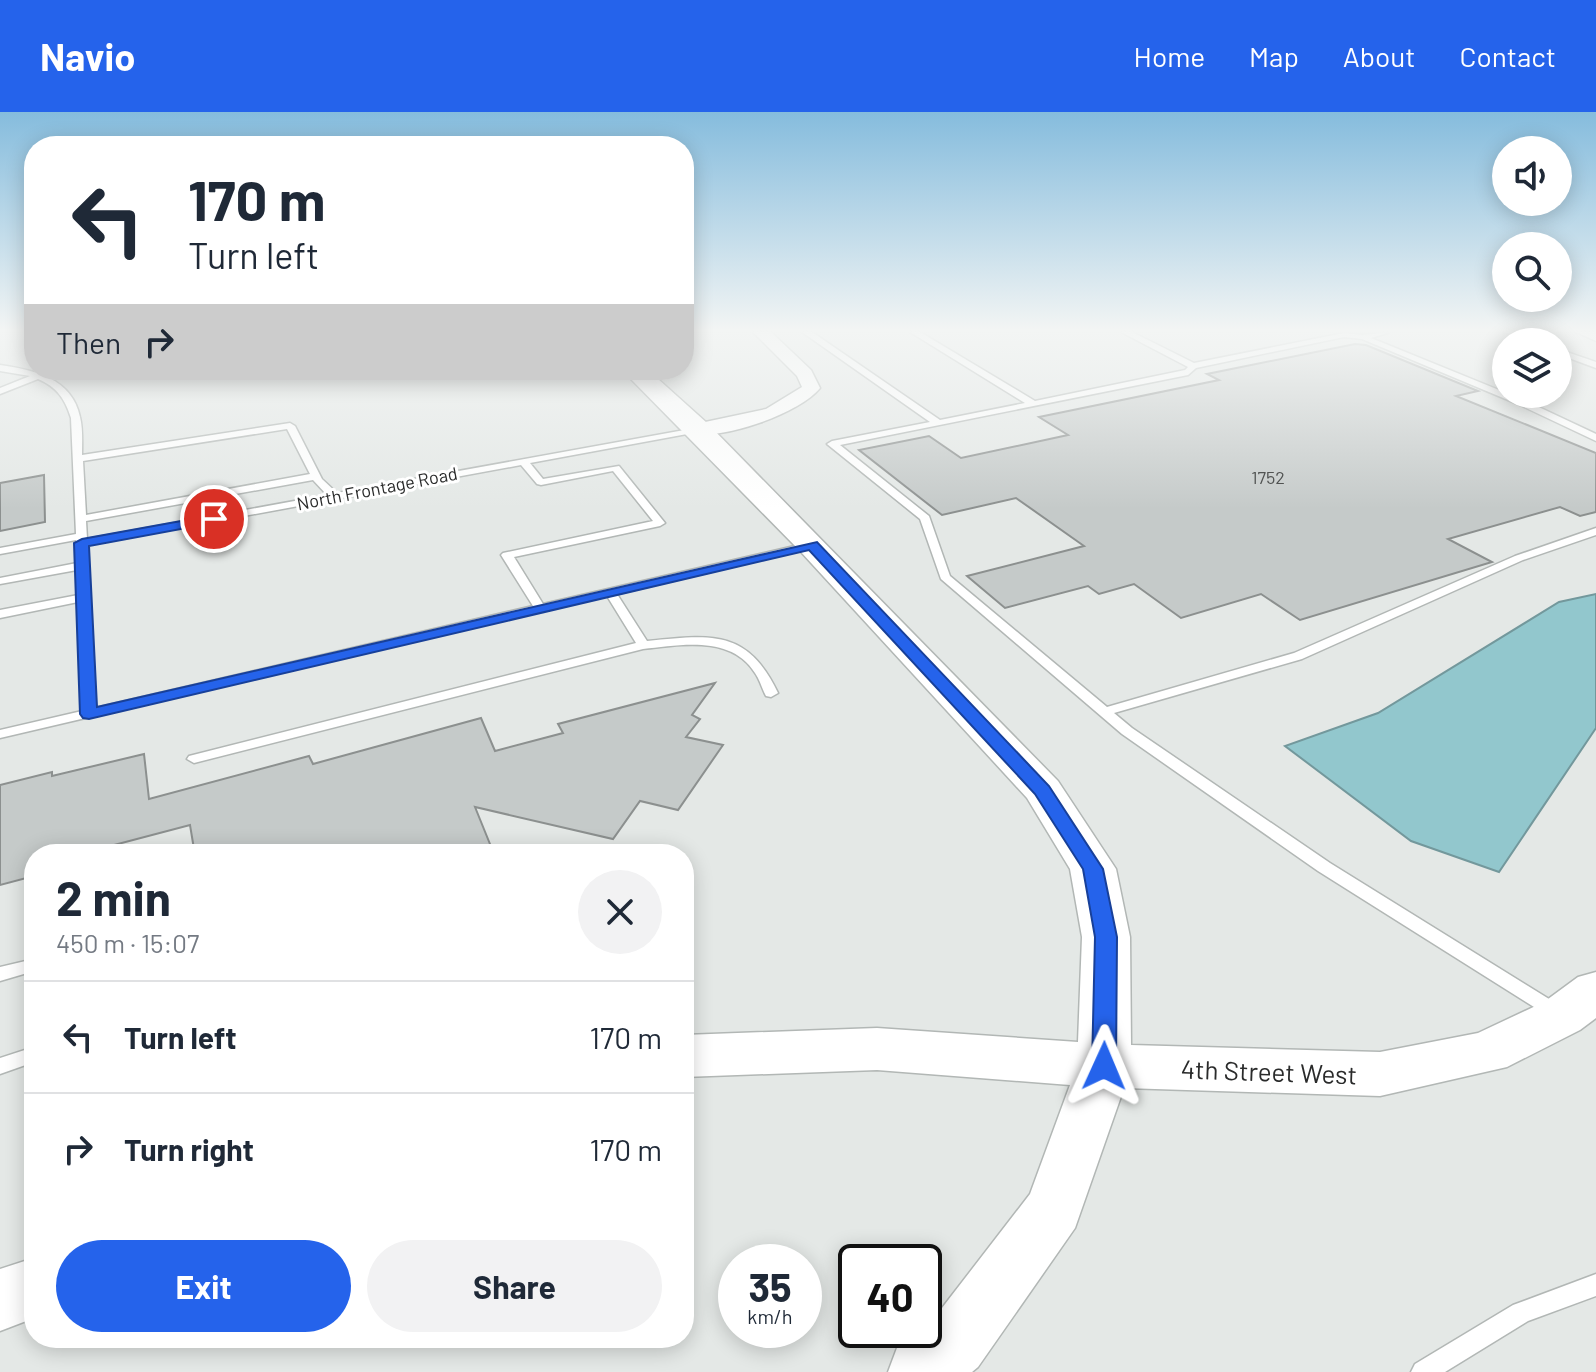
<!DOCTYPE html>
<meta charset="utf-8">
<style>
:root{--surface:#fff;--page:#f2f2f3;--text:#1f2937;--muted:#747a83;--line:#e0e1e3;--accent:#2563eb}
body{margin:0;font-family:Barlow,sans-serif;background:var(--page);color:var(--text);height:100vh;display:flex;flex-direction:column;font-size:30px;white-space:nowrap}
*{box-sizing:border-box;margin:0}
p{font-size:26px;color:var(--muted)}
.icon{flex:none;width:44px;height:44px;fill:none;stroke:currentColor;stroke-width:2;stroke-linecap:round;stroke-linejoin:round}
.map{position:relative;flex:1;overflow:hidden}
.sheet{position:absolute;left:24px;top:732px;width:670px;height:504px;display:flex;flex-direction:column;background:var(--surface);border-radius:32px;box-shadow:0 4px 20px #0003}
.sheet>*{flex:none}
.banner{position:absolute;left:24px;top:24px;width:670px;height:244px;border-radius:32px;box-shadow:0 4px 20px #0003;background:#fff;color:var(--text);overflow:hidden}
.buttons{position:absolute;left:1492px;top:24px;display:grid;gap:16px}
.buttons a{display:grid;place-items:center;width:80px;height:80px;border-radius:50%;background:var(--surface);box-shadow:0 4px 20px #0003;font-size:40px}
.speed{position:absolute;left:718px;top:1132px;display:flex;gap:16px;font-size:40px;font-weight:700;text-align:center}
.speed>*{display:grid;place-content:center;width:104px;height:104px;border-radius:50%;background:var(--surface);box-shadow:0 4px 20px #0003;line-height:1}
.speed small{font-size:20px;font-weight:400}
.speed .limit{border:4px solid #111;border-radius:12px;background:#fff;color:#111}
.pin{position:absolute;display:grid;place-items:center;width:68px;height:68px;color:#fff;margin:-34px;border:4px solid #fff;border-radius:50%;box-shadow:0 2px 8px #0007}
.me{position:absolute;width:88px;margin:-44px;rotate:1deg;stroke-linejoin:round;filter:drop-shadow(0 0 6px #0008)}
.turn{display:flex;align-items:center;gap:28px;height:168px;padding:0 32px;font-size:36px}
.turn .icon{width:104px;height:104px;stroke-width:2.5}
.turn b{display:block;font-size:56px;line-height:68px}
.then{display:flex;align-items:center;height:76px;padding:0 32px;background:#0003;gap:16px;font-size:30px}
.round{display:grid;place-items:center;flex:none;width:84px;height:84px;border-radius:42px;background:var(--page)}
.head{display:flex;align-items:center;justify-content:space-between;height:136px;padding:0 32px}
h1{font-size:48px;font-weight:700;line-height:60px}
.button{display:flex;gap:16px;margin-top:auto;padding:16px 32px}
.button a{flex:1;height:92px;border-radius:48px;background:var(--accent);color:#fff;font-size:32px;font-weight:700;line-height:92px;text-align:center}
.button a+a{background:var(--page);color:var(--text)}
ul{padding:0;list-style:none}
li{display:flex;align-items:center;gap:24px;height:112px;padding:0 32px;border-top:2px solid var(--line)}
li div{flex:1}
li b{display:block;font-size:30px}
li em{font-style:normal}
header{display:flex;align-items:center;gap:48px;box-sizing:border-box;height:112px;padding:0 40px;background:var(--accent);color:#fff}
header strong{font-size:38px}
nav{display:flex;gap:44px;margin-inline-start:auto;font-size:28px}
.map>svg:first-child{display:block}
</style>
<header>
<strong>Navio</strong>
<nav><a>Home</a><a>Map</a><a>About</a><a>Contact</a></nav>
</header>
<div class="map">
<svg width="1596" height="1260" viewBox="0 0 1596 1260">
<rect width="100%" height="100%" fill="#e4e8e6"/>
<!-- water -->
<path fill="#92c7cd" stroke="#73989c" stroke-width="2" d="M1596 482V616L1499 760 1411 729 1285 634 1378 601 1559 490Z"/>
<!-- building -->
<g fill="#c5cac9" stroke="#8c908f" stroke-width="2">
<path d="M1355 232 1366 233 1478 279 1456 284 1596 341V400L1580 404 1560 395 1448 427 1492 450 1300 508 1261 482 1181 506 1134 472 1099 482 1088 474 1005 496 967 464 1084 434 1016 386 942 403 859 338 929 324 961 346 1068 323 1039 305 1219 268 1207 262Z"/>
<path d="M44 363 45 410 0 419V371Z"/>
<path d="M715 571 692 603 700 607 686 625 723 633 678 698 640 689 613 727 475 695 494 742H206L205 735 194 737 190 713 80 742H34V764L0 773V673L52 660V664L144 642 149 687 309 644 313 652 481 606 495 639 563 621 558 612Z"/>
</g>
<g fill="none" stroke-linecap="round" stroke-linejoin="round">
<defs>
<g id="lane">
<path d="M802 220H812L940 308 1025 291 910 220H920L1035 289 1185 258 1188 255 1121 220H1132L1194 251 1344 221 1363 223 1390 220 1371 226 1526 289 1596 322V329L1520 293 1362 227 1344 225 1196 256 1188 263 840 333 929 404 950 464 1107 595 1294 541 1515 444 1596 416V423L1523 448 1302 547 1114 601 1132 616 1330 751 1562 895 1565 900 1562 905 1556 907 1550 905 1318 759 1122 622 941 467 920 407 827 332 832 329 930 310Z"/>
<path d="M1504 220H1516L1538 230H1527Z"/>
<path d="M1558 237 1596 250V256L1558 242Z"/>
<path d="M0 253C34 258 72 266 80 305 83 317 82 331 82 343L290 311 295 314 322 367 337 381 701 315V319L698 320 530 351 543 367 619 354 665 411 660 414 514 445 543 492 812 430 816 431V435L617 482 647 529C710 523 747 516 778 581L771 585 766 584C762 577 760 568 755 561 731 523 681 533 643 537L194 651 187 647 189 644 636 531 607 484 0 626V618L82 599 78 490 0 506V498L78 483 77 458 0 472V466L77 451 76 428 0 442V436L76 422 71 306C65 287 57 275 38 267L0 282V276L30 264 0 259ZM287 317 310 362 86 403 83 349ZM521 353 537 372 541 373 613 359 653 409 503 441 501 443 533 494 95 596 87 433ZM313 368 327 383 87 427 86 409Z"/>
<path d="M34 847V859L0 869V855Z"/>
<path d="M34 935V950L0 962V946Z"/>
<path d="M1596 1162V1184L1528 1209 1445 1260H1411L1415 1252 1513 1193Z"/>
</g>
<g id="street">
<path d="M753 220H771L811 258 820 276C800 301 722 329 691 321L689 317 691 313 766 297 802 275 797 264Z"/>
<path d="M1576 220H1596V229Z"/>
</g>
<g id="secondary">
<path d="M622 258H648L707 311 1058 669 1116 757 1130 825 1131 933 1380 940 1478 921 1544 890 1578 865 1596 860V906L1580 918 1507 955 1380 984 1124 976 1075 1116 978 1255 972 1260H888L897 1236 932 1209 1030 1082 1070 973 877 958 684 965V923L877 916 1078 930 1082 825 1070 757 1027 686 801 440Z"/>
<path d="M34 1146V1206L0 1219V1157Z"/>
</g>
</defs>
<!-- lane casing -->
<use href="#lane" stroke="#b2b7b5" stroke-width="3"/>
<!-- street casing -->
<use href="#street" stroke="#b2b7b5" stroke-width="3"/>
<!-- secondary casing -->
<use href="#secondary" stroke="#b2b7b5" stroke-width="3"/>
<!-- lane -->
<use href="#lane" fill="#fff" fill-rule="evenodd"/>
<!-- street -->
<use href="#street" fill="#fff" fill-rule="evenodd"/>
<!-- secondary -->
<use href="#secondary" fill="#fff" fill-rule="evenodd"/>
</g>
<!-- sky -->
<linearGradient id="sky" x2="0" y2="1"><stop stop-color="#85bcdd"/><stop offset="0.55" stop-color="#f3f5f4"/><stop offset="1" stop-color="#f3f5f4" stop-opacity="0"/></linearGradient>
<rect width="1596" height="397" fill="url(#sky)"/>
<!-- route -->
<path fill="#2563eb" stroke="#184099" stroke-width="2" d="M214 403 219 404V410L89 434 97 595 817 430 1049 674 1103 757 1117 825 1116 954 1112 961 1104 964 1095 961 1092 954 1095 825 1083 757 1035 682 809 438 89 607 83 606 80 602 74 431 82 427Z"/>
<g text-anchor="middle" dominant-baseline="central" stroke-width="6" stroke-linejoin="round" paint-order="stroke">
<!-- number labels -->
<g font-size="18" fill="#515352">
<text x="1268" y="365">1752</text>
</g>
<!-- far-street labels -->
<g font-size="18" fill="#2a2b2b" stroke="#fff">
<text transform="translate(377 376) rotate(-11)">North Frontage Road</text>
</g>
<!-- near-street labels -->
<g font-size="26" fill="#2a2b2b" stroke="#fff">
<text transform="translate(1269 959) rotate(2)">4th Street West</text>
</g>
</g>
</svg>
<div class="buttons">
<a><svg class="icon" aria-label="sound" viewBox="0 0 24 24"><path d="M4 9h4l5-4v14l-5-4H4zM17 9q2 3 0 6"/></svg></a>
<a><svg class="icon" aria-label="search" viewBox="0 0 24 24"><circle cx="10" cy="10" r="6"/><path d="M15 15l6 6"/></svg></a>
<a><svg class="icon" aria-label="layers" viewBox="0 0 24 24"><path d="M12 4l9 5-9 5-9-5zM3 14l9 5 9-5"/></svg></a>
</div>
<div class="speed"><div>35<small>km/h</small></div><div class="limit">40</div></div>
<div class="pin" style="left:214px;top:407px;background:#d93025"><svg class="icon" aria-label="arrive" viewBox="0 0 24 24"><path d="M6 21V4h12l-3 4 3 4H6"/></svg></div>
<svg class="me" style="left:1104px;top:954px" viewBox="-20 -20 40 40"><path d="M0-17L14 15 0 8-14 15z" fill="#2563eb" stroke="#fff" stroke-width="4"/></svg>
<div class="banner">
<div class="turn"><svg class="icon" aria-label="left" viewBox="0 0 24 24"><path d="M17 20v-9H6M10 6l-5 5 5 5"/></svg><div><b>170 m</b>Turn left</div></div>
<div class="then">Then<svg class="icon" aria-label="right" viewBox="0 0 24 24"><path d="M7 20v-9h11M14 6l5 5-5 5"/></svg></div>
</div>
<section class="sheet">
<div class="head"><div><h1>2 min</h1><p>450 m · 15:07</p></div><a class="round"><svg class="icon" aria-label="close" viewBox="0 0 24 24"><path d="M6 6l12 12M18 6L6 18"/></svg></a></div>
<ul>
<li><svg class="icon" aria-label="left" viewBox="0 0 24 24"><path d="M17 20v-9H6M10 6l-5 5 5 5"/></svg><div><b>Turn left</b></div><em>170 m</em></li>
<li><svg class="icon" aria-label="right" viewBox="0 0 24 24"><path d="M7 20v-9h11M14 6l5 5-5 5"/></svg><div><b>Turn right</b></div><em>170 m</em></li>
</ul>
<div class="button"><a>Exit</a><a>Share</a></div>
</section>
</div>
